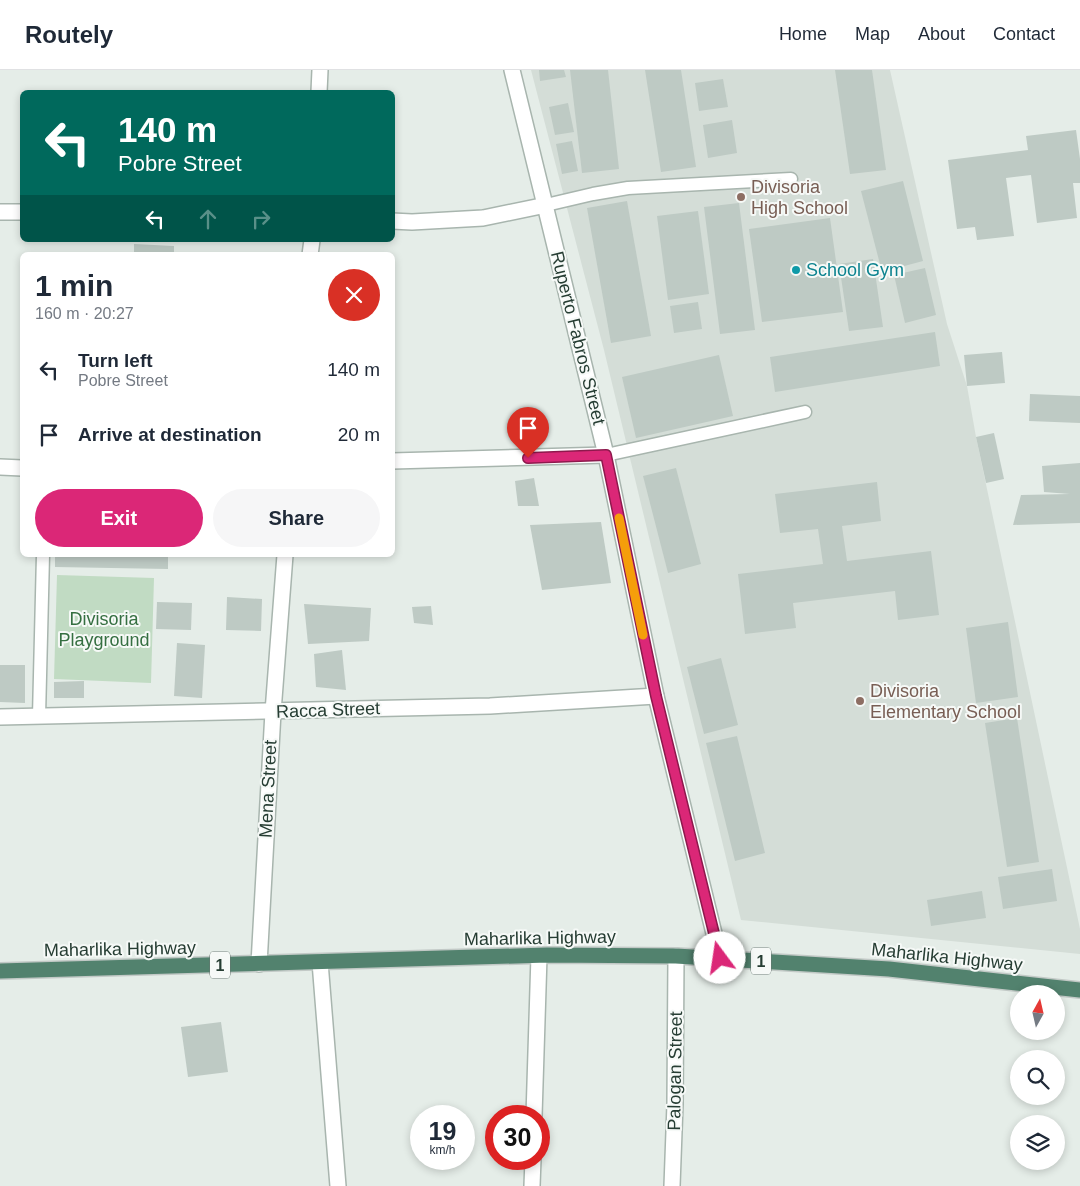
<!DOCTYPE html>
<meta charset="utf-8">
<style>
:root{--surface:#fff;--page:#f6f6f7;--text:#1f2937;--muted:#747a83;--line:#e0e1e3;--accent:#db2777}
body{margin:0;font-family:Arial,sans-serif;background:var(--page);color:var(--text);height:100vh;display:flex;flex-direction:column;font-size:19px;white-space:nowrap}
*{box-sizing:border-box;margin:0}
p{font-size:16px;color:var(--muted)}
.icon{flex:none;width:28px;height:28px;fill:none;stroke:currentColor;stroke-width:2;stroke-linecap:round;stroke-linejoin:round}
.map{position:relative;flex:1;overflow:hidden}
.drawer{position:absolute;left:20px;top:182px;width:375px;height:305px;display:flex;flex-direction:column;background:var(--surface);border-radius:8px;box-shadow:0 2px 8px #0003}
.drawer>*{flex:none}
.guide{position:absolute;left:20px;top:20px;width:375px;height:152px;border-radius:8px;box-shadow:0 2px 8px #0003;background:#00695c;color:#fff;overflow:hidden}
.needle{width:32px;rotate:8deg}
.fabs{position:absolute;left:1010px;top:915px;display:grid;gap:10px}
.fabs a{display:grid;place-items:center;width:55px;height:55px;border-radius:50%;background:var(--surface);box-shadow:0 2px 8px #0003;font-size:25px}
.speed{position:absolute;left:410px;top:1035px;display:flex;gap:10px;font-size:25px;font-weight:700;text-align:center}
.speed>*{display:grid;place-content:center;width:65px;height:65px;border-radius:50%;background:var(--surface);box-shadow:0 2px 8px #0003;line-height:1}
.speed small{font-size:12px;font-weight:400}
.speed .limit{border:8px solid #d22;background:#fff;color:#111}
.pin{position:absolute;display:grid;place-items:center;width:42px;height:42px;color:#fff;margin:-51px -21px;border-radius:50% 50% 50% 0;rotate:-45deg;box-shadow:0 0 5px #0007}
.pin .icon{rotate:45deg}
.me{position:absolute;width:55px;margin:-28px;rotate:346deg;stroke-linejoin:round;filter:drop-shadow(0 0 4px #0008)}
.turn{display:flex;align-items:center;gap:18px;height:105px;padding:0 15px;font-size:22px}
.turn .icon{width:65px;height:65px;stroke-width:2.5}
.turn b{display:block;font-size:35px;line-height:42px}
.lanes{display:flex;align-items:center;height:48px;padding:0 15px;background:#0003;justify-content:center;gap:25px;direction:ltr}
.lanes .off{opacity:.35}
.round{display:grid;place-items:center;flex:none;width:52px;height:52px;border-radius:26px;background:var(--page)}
.overview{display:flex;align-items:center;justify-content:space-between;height:85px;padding:0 15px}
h1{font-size:30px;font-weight:700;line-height:38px}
.primary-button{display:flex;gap:10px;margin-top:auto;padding:10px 15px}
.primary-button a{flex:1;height:58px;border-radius:30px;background:var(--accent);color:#fff;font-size:20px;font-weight:700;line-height:58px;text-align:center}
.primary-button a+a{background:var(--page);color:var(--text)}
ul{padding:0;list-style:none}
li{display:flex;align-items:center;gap:15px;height:65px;padding:0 15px}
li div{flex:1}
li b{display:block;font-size:19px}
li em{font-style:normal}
header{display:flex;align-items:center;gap:30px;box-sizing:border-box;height:70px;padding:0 25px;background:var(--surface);border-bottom:1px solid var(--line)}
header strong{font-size:24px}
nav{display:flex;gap:28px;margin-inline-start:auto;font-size:18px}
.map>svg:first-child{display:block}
</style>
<header>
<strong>Routely</strong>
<nav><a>Home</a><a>Map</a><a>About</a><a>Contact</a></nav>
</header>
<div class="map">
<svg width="1080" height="1116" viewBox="0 0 1080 1116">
<rect width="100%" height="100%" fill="#e5ede8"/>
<!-- built -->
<path fill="#d4ddd7" d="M531 0H890L947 254 967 316 976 367 1080 859V884L741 850 604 280Z"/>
<!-- green -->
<path fill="#c1dbc3" d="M57 505 154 508 151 613 54 609Z"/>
<!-- building -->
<g fill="#becac4">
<path d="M539 0H564L566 7 540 11Z"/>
<path d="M570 0H608L619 99 582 103Z"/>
<path d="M645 0H681L696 97 661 102Z"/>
<path d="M835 0H872L886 100 850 104Z"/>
<path d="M723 9 728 37 699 41 695 13Z"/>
<path d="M568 33 574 62 555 65 549 37Z"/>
<path d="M732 50 737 83 708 88 703 55Z"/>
<path d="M1076 60 1080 89V113H1073L1077 148 1037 153 1031 105 1006 108 1014 166 977 170 975 157 957 159 948 90 1028 80 1026 66Z"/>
<path d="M572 71 578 101 562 104 556 74Z"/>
<path d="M903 111 923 191 882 202 861 121Z"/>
<path d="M627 131 651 266 611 273 587 138Z"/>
<path d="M739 133 755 260 720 264 704 137Z"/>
<path d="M698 141 709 224 668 230 657 146Z"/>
<path d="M830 148 843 242 762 252 749 159Z"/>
<path d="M134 174 174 176V185H134Z"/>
<path d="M873 189 883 257 849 261 839 194Z"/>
<path d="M925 198 936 245 905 253 894 205Z"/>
<path d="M698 232 702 259 674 263 670 236Z"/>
<path d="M935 262 940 296 775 322 770 287Z"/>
<path d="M1002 282 1005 313 967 316 964 285Z"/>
<path d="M719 285 733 346 636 368 622 307Z"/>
<path d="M1030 324 1080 326V353L1029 351Z"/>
<path d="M994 363 1004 409 986 413 976 367Z"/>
<path d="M1080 393V453L1013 455 1021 425 1070 424 1044 422 1042 396Z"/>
<path d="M676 398 701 494 668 503 643 406Z"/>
<path d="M534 408 539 436H518L515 411Z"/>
<path d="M877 412 881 451 842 456 847 491 931 481 939 545 898 550 895 521 793 533 796 558 745 564 738 504 823 494 818 459 780 463 775 424Z"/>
<path d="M601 452 611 513 542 520 530 455Z"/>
<path d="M55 485H168V499L55 497Z"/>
<path d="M227 527 262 529 261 561 226 560Z"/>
<path d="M157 532 192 533 191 560 156 559Z"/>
<path d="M304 534 371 538 369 571 308 574Z"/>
<path d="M431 536 433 555 414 553 412 537Z"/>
<path d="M1008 552 1018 627 976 633 966 558Z"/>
<path d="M177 573 205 575 202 628 174 626Z"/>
<path d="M342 580 346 620 316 617 314 584Z"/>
<path d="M721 588 738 655 704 664 687 597Z"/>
<path d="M0 595H25V633L0 632Z"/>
<path d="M84 611V628H54V612Z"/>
<path d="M1017 648 1039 792 1007 797 985 653Z"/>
<path d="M737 666 765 783 735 791 706 673Z"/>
<path d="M1052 799 1057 831 1003 839 998 807Z"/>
<path d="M982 821 986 848 931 856 927 830Z"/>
<path d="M221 952 228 1002 188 1007 181 957Z"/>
</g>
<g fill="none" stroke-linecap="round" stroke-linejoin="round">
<defs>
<g id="service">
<path d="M546 135 593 124 628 118 791 109"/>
<path d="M606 385 805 342"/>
<path d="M39 646 43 485"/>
</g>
<g id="minor">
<path d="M512 0 606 385 656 626 720 888"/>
<path d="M319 22 320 0"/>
<path d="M0 142H22"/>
<path d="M392 151 412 152 483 148 546 135"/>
<path d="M310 185 312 170"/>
<path d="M392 391 606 385"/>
<path d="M0 397 22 398"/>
<path d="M0 647 490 636 656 626"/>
<path d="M320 892 338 1116"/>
<path d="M259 894 273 642 285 485"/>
<path d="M534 1046 539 886"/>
<path d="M532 1116 533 1089"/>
<path d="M672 1116 675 1034 676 886"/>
</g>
<path id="trunk" d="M0 901 547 885 676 886 889 899 1080 920"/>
</defs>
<!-- service casing -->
<use href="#service" stroke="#a8b5ae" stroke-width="15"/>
<!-- minor casing -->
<use href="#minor" stroke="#a8b5ae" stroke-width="18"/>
<!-- trunk casing -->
<use href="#trunk" stroke="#c2c9c6" stroke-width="18"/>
<!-- service -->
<use href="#service" stroke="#fff" stroke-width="12"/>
<!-- minor -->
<use href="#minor" stroke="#fff" stroke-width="15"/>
<!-- trunk -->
<use href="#trunk" stroke="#52826e" stroke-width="15"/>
</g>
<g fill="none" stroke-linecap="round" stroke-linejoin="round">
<defs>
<path id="route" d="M528 388 606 385 656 626 720 888"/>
</defs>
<!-- route casing -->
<use href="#route" stroke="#8e194d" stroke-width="12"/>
<!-- route -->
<use href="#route" stroke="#db2777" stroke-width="9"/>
<!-- slow -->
<path stroke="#f59e0b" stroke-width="9" d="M619 448 643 565"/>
</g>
<!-- markers -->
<g fill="#8d6e63" stroke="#f6f9f7" stroke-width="2">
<circle cx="741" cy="127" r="5"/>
<circle cx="860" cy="631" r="5"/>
</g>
<circle fill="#0f9aa8" stroke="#f6f9f7" stroke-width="2" cx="796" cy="200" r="5"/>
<g text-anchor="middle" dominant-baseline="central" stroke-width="4" stroke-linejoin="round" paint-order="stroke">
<!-- shield labels -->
<g fill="#f6f9f7" stroke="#64756e" stroke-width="1">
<rect x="751" y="877.5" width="20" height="27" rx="4"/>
<rect x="210" y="881.5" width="20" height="27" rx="4"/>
</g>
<g font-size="16" font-weight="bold" fill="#263d33">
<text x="761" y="891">1</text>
<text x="220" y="895">1</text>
</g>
<!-- education labels -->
<g font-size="18" fill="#785e54" stroke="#f6f9f7" text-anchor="start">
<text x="751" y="117">Divisoria<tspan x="751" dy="21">High School</tspan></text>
<text x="870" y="621">Divisoria<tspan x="870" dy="21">Elementary School</tspan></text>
</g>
<!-- culture labels -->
<g font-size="18" fill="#0d838f" stroke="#f6f9f7" text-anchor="start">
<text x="806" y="200">School Gym</text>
</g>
<!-- street labels -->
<g font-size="18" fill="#263d33" stroke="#f6f9f7">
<text transform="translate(578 268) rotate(76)">Ruperto Fabros Street</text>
<text transform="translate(328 640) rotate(-2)">Racca Street</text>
<text transform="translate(268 719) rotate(-87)">Mena Street</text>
<text transform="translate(540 868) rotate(-1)">Maharlika Highway</text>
<text transform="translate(120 879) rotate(-1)">Maharlika Highway</text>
<text transform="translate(947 887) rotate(6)">Maharlika Highway</text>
<text transform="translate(675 1001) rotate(-89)">Palogan Street</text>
</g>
<!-- park labels -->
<g font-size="18" fill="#356f41" stroke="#f6f9f7">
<text x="104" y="549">Divisoria<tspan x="104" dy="21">Playground</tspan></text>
</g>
</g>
</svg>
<div class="fabs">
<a><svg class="needle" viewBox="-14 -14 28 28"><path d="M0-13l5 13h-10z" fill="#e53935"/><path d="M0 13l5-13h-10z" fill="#747a83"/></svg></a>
<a><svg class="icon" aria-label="search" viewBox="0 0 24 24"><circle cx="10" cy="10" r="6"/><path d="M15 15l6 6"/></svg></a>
<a><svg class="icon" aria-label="layers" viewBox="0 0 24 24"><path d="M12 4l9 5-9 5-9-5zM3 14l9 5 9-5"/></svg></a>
</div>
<div class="speed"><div>19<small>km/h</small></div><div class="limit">30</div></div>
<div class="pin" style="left:528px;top:388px;background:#d93025"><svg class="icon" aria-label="arrive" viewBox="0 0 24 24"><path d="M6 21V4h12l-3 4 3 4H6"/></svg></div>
<svg class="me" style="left:720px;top:888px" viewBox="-20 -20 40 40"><circle r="19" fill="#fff"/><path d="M0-13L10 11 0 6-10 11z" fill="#db2777"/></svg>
<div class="guide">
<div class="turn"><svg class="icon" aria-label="left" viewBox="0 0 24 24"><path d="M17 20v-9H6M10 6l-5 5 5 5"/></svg><div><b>140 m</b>Pobre Street</div></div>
<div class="lanes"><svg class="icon" aria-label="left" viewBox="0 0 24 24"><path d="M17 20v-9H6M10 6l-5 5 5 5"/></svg><svg class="icon off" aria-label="ahead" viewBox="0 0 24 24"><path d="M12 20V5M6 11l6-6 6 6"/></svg><svg class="icon off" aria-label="right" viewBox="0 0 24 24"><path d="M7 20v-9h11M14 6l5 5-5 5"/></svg></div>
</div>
<section class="drawer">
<div class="overview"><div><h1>1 min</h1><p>160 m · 20:27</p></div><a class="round" style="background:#d93025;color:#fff"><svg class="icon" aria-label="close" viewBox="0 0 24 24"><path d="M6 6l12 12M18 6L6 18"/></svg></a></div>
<ul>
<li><svg class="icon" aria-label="left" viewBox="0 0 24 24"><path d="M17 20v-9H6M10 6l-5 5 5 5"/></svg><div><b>Turn left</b><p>Pobre Street</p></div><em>140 m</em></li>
<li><svg class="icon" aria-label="arrive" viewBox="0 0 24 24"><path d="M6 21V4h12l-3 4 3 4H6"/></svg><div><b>Arrive at destination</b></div><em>20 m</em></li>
</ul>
<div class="primary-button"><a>Exit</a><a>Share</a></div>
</section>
</div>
